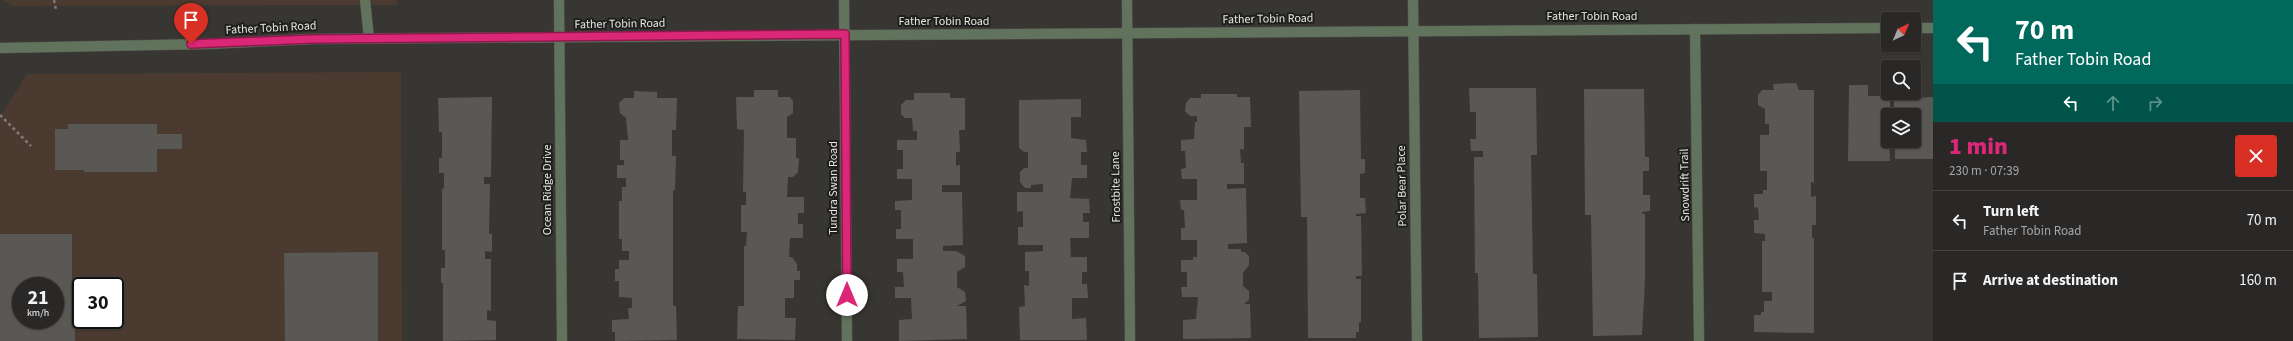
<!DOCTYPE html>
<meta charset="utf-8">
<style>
:root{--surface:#2a2826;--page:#32302e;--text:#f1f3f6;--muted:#a5a6a7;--line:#464443;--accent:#db2777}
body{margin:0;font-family:"Source Sans 3",sans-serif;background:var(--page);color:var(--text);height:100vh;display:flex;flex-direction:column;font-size:15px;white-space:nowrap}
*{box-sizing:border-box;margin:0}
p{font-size:13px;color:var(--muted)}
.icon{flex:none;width:22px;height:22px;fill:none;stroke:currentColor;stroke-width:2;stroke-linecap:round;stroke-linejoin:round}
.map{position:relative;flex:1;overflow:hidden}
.drawer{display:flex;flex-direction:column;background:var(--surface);width:360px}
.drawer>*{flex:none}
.banner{background:#00695c;color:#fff;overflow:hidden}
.needle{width:26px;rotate:44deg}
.fabs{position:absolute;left:1881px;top:12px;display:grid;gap:8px}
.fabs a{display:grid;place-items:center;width:40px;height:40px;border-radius:4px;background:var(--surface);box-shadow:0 1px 3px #0004,0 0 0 1px var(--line);font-size:20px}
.speed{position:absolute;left:12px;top:277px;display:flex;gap:8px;font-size:20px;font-weight:700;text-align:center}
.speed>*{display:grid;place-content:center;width:52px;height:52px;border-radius:50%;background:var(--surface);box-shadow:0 1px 3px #0004,0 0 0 1px var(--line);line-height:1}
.speed small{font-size:10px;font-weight:400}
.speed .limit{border:2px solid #111;border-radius:6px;background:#fff;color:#111}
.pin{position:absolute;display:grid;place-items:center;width:34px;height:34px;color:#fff;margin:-41px -17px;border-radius:50% 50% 50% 0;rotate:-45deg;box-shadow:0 0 4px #0007}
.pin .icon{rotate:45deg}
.me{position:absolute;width:44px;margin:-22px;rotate:0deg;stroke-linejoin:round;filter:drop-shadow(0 0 3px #0008)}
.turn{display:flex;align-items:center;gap:14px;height:84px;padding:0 16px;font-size:18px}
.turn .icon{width:52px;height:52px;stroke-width:2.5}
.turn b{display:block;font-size:28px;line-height:34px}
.lanes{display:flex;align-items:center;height:38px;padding:0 16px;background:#0003;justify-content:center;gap:20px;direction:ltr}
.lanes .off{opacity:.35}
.round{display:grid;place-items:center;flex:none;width:42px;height:42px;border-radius:4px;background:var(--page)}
.overview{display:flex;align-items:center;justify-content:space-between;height:68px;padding:0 16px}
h1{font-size:24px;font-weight:800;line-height:30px;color:var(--accent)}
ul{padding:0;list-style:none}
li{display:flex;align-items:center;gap:12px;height:60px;padding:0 16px;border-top:1px solid var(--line)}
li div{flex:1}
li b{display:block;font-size:15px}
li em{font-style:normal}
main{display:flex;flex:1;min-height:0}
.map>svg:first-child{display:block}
</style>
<main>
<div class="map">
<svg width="1933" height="341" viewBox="0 0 1933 341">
<rect width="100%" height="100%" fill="#383632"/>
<!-- commercial -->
<g fill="#4b3a30" fill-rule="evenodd">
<path d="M3 0H397V5L12 6Z"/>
<path d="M401 72 402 341H0V117L27 74ZM21 286H55V320H21ZM81 286H115V320H81Z"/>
</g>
<!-- building -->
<g fill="#595854" fill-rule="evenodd">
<path d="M1796 83 1799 90H1814V183L1811 182V197L1816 196V225H1812V238H1814V333L1754 332V315H1761V312H1764V301H1772V292H1762V241H1765V234L1754 233V220H1759L1758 208 1754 207V194H1763V190H1767V171H1760V135H1769V124H1765V109L1758 105V95L1762 90H1774L1773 84Z"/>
<path d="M1849 85H1868V96H1890V115H1888L1890 161H1848Z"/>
<path d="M1469 88H1536L1537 155H1531L1533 274H1537L1538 337 1479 338 1478 273H1475L1474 157H1483V151H1471L1470 139H1476V112H1470Z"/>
<path d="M1584 89H1644L1645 157H1649V171H1643V195H1650V211L1642 212V214H1645V281L1642 335 1593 336 1591 215H1585Z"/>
<path d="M754 90H778V97H790L793 101V113L787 117V138H796V158H799L798 172 793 177H788L787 197H804V213H798V224H803V238H790L789 257H792L797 264V271H800V280H794V298H785V318H796L795 340 737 339 738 306H744V246H746L747 232H741V205H746V192H743L744 130 737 129 736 97H754Z"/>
<path d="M1360 90 1361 159H1365V173L1360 174V198H1365L1366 213 1356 214V216H1361L1362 276H1356V279H1361V322H1359V332H1356V338H1308L1307 217H1301L1299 91Z"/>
<path d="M634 91 657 92V98H677L676 130H672V156H676L675 190 673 191V306H676L677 340 615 341V332H612V320L629 319 628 308H632V298L619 297V281H615V269H619V260H629V251H622V239H619V201H622V187H626V178H617V165H624V160H620V140H628L626 118 620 113 619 103 624 98H634Z"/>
<path d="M914 93H950V98H965V130H959L960 152H956V166L960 165V185H942V192H962L963 245 943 246V251H956L965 256V267L957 272V287L965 292 966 301 957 306H966L967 339 899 341V320L912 319 911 298H895V287H904L903 272H897V259H913V239H896V229H901V210H895V201L912 200V179H897V169H903V150H897V140H917V131H913L912 118H905L901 114V105L906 100H914Z"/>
<path d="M1894 93H1915V98L1933 97V159H1895V141H1914V115H1894Z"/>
<path d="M1201 94H1237V97H1250L1251 127H1244V150L1240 149 1241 163H1244V184H1227V189L1246 188 1247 243 1228 244V249H1241V252H1245L1249 256V265L1243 273V286L1249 291V300L1244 304H1250L1251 338 1183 339V320L1196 319 1198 297H1182L1181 287H1187V272H1181V260H1193V257H1197V240H1181V228H1185L1184 210H1181L1180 200H1197V179H1182L1181 169 1186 168 1185 151H1181V140L1194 139 1195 122H1197V116H1190L1185 111 1186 103 1190 98H1201Z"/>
<path d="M492 97 491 177H484V184H490L489 234H492V252L485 251V259H491V311L487 310V320L496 321V340L443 341V283H441V268H445V250H442V188L444 189V173H439V158H442V132H439L438 98Z"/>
<path d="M1081 99V117H1071V138L1086 140 1087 152H1081V165H1087V178H1072L1070 198 1089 199 1090 213H1083V222H1089V238H1070L1071 257H1087V272H1082V284H1087L1088 298H1072V319L1086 318 1087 340H1020L1019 307 1025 306 1024 285 1029 286V271H1025V252L1043 251V245H1018V227H1023V211L1017 212V192H1043V184L1031 185V188H1025L1020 182V172L1024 168H1028V152H1024L1019 148V100Z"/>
<path d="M68 124H157V134H182V149H157V172H84V170H55V129H68Z"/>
<path d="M0 234H72V317H75V341H0ZM21 286H55V320H21Z"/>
<path d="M378 252V341H285L284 253Z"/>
</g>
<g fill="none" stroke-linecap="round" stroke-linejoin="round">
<defs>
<g id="minor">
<path d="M365 0 369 38"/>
<path d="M559 0 562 341"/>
<path d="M844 0 847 341"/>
<path d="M1127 0 1130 341"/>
<path d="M1413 0 1417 341"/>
<path d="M1914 28H1933"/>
<path d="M1695 29 1699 341"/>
<path d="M0 48 207 44 312 39 1888 28"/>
</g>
</defs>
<!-- minor casing -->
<use href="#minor" stroke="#54524e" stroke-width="11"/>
<!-- path -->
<g stroke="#7d7c78" stroke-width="2.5" stroke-dasharray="3 3" stroke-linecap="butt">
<path d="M54 0 56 10"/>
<path d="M0 115 31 146"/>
</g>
<!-- minor -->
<use href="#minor" stroke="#61735d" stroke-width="10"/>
</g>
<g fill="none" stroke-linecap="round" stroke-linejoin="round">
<defs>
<path id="route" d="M191 44 312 39 845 34 847 295"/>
</defs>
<!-- route casing -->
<use href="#route" stroke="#8e194d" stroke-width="10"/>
<!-- route -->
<use href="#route" stroke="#db2777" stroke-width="7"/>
</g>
<g text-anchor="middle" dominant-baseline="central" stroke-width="4" stroke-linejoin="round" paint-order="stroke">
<!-- street labels -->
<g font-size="12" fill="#e7e6e3" stroke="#1e1e1c">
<text x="1592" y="16">Father Tobin Road</text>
<text transform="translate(1268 19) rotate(-1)">Father Tobin Road</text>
<text x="944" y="21">Father Tobin Road</text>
<text transform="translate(620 24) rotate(-1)">Father Tobin Road</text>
<text transform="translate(271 28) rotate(-3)">Father Tobin Road</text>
<text transform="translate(1685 185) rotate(-91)">Snowdrift Trail</text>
<text transform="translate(1402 186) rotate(-91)">Polar Bear Place</text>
<text transform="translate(1116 187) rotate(-91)">Frostbite Lane</text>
<text transform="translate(833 188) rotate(-90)">Tundra Swan Road</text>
<text transform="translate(547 190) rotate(-90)">Ocean Ridge Drive</text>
</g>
</g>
</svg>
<div class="fabs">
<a><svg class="needle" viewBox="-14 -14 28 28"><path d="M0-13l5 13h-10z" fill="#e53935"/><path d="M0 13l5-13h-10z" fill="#a5a6a7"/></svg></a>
<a><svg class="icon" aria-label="search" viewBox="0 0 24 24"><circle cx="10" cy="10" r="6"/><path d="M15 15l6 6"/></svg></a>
<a><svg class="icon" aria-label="layers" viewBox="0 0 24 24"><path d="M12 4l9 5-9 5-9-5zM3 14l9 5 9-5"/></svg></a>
</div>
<div class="speed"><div>21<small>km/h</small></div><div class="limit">30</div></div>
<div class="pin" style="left:191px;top:44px;background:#d93025"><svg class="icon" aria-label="arrive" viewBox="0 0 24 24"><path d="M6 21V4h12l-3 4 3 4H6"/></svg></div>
<svg class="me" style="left:847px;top:295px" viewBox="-20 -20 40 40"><circle r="19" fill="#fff"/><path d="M0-13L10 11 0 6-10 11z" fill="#db2777"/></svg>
</div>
<section class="drawer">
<div class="banner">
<div class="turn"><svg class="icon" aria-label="left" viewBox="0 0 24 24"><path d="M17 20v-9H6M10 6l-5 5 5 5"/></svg><div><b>70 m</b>Father Tobin Road</div></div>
<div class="lanes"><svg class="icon" aria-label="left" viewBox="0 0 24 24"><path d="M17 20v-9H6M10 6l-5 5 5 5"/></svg><svg class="icon off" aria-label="ahead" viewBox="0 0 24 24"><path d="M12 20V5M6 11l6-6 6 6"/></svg><svg class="icon off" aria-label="right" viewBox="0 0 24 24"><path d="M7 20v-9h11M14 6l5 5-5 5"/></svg></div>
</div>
<div class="overview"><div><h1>1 min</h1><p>230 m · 07:39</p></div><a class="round" style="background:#d93025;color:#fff"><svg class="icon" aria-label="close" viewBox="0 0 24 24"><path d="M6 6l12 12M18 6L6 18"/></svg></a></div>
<ul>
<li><svg class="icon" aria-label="left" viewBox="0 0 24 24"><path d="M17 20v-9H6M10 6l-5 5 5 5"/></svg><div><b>Turn left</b><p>Father Tobin Road</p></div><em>70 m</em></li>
<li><svg class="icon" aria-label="arrive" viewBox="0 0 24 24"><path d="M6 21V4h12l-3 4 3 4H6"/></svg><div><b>Arrive at destination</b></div><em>160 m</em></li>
</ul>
</section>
</main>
